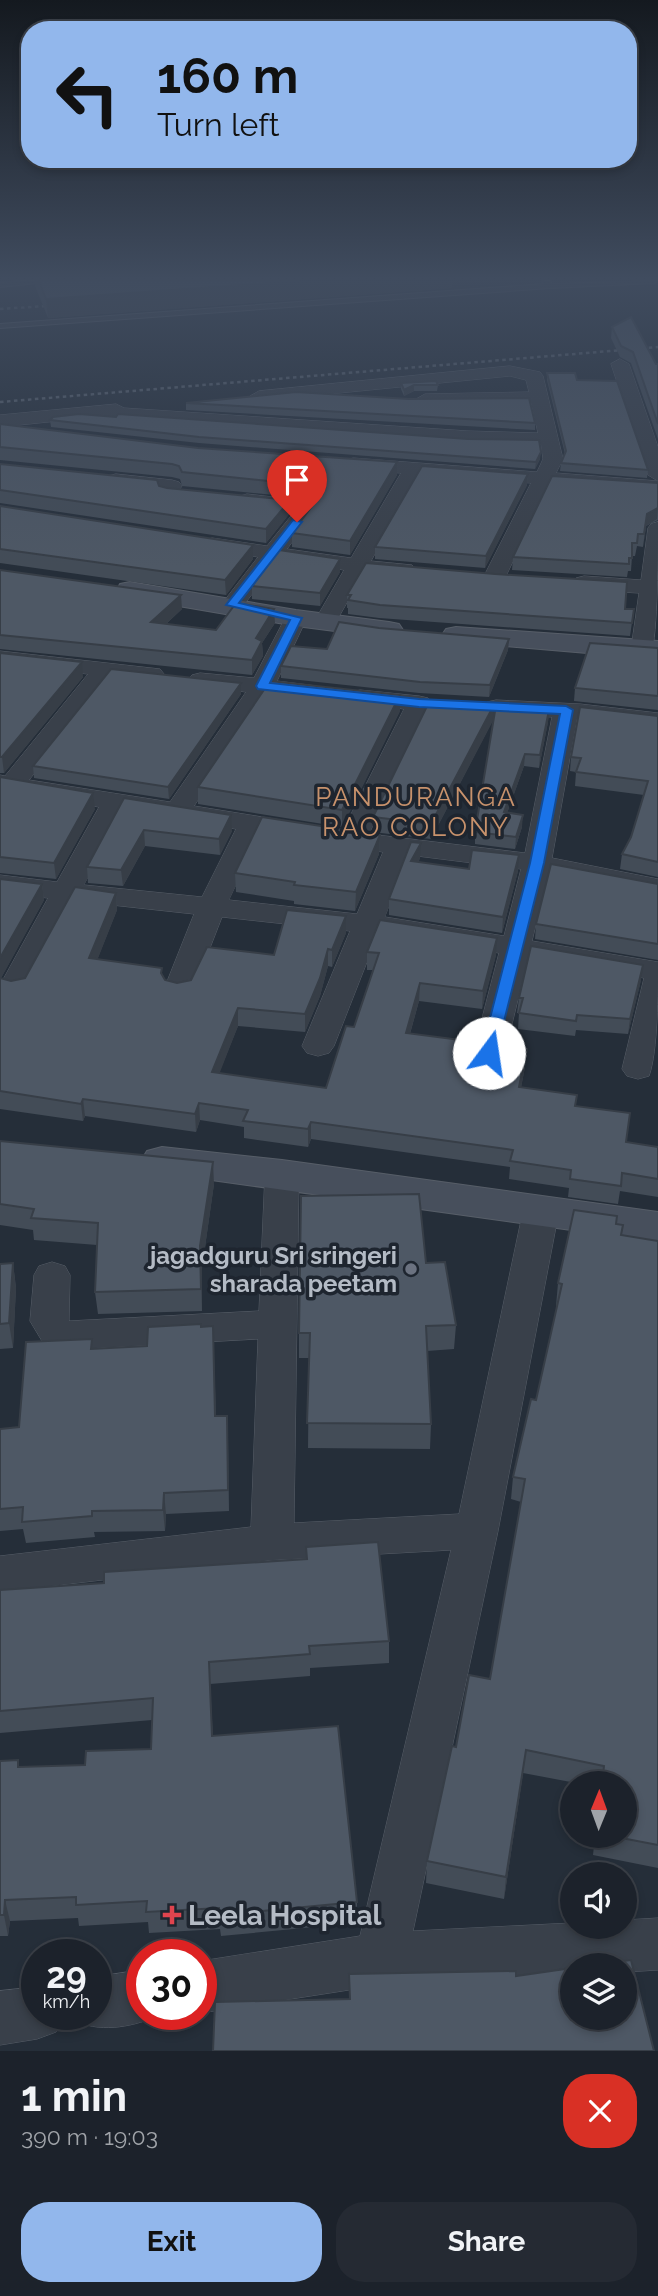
<!DOCTYPE html>
<meta charset="utf-8">
<style>
:root{--surface:#1c222b;--page:#252a33;--text:#f1f3f6;--muted:#a0a4a9;--line:#3a3f47;--accent:#92b7ec}
body{margin:0;font-family:Raleway,sans-serif;background:var(--page);color:var(--text);height:100vh;display:flex;flex-direction:column;font-size:26px;white-space:nowrap}
*{box-sizing:border-box;margin:0}
p{font-size:23px;color:var(--muted)}
.icon{flex:none;width:38px;height:38px;fill:none;stroke:currentColor;stroke-width:2;stroke-linecap:round;stroke-linejoin:round}
.map{position:relative;height:2051px;overflow:hidden}
.details{display:flex;flex-direction:column;background:var(--surface);flex:1}
.details>*{flex:none}
.guide{position:absolute;left:21px;top:21px;width:616px;height:147px;border-radius:28px;box-shadow:0 4px 10px #0003,0 0 0 2px var(--line);background:#92b7ec;color:#111;overflow:hidden}
.needle{width:46px;rotate:1deg}
.buttons{position:absolute;left:560px;top:1771px;display:grid;gap:14px}
.buttons a{display:grid;place-items:center;width:77px;height:77px;border-radius:50%;background:var(--surface);box-shadow:0 4px 10px #0003,0 0 0 2px var(--line);font-size:35px}
.speed{position:absolute;left:21px;top:1939px;display:flex;gap:14px;font-size:35px;font-weight:700;text-align:center}
.speed>*{display:grid;place-content:center;width:91px;height:91px;border-radius:50%;background:var(--surface);box-shadow:0 4px 10px #0003,0 0 0 2px var(--line);line-height:1}
.speed small{font-size:18px;font-weight:400}
.speed .limit{border:10px solid #d22;background:#fff;color:#111}
.pin{position:absolute;display:grid;place-items:center;width:60px;height:60px;color:#fff;margin:-72px -30px;border-radius:50% 50% 50% 0;rotate:-45deg;box-shadow:0 0 7px #0007}
.pin .icon{rotate:45deg}
.me{position:absolute;width:77px;margin:-38px;rotate:14deg;stroke-linejoin:round;filter:drop-shadow(0 0 5px #0008)}
.turn{display:flex;align-items:center;gap:24px;height:147px;padding:0 21px;font-size:32px}
.turn .icon{width:91px;height:91px;stroke-width:2.5}
.turn b{display:block;font-size:49px;line-height:60px}
.round{display:grid;place-items:center;flex:none;width:74px;height:74px;border-radius:28px;background:var(--page)}
.summary{display:flex;align-items:center;justify-content:space-between;height:119px;padding:0 21px}
h1{font-size:42px;font-weight:700;line-height:52px}
.primary-button{display:flex;gap:14px;margin-top:auto;padding:14px 21px}
.primary-button a{flex:1;height:80px;border-radius:28px;background:var(--accent);color:#111;font-size:28px;font-weight:700;line-height:80px;text-align:center}
.primary-button a+a{background:var(--page);color:var(--text)}
.map>svg:first-child{display:block}
</style>
<div class="map">
<svg width="658" height="2051" viewBox="0 0 658 2051">
<rect width="100%" height="100%" fill="#252e39"/>
<g fill="none" stroke-linecap="round" stroke-linejoin="round">
<defs>
<g id="lane">
<path d="M22 281H55L0 287V283Z"/>
<path d="M542 281H550L552 284 658 281 654 283 550 288 0 328V324L544 284Z"/>
</g>
<g id="street">
<path d="M620 359 629 364 658 447V481L648 475 611 364Z"/>
<path d="M510 366 540 372 543 376 563 459 556 473 658 481V493L550 485 505 578 502 583H486L483 578 531 483 419 475 371 561 412 565 415 570 412 575 404 576 364 573 333 627H317L314 622 344 570 278 560 240 610H224L221 605 258 557 205 548 201 544 205 540 212 538 267 546 295 511 240 504 237 500 240 496 247 494 316 502 319 506 287 549 351 558 401 473 353 470 343 464 346 460 353 458 537 472 543 459 541 444 468 443 96 417 0 427V415L116 404 124 408 468 431 538 433 531 402 425 404 416 399 425 394 529 392 526 380 510 376 259 401 250 396 259 391Z"/>
<path d="M116 474 172 480 179 482 182 486 179 490 172 492 109 484 106 480 109 476Z"/>
<path d="M658 522C658 548 658 636 651 654H635L631 649 639 593 584 590 576 588 573 583 576 578 584 576 641 580 648 528 651 524Z"/>
<path d="M296 611 304 613 307 618 277 681 317 686 320 691 317 696 308 698 269 694 194 806 343 830 404 709 351 702 348 697 351 692 360 690 419 696 428 698 431 703 369 834 525 853 552 717 496 714 487 712 484 707 487 702 496 700 580 704 658 713V727L577 718 552 858 658 879V897L548 874 532 941 658 962C658 992 658 1051 649 1076L638 1079 627 1076 622 1069 644 978 528 958 505 1053 500 1060 489 1063 478 1060 473 1053 499 953 378 934 334 1046 329 1053 318 1056 307 1053 302 1046 350 931 222 917 194 989 190 996 179 998 168 996 164 989 194 914 75 901 25 994 14 996 3 994 0 985 48 898 0 893V875L57 882 99 807 0 791V775L5 776 88 674 0 665V651L160 669 164 674 160 679 152 681 111 677 29 780 170 802 246 692 192 685 188 680 192 675 200 673 254 678 285 618 288 613ZM124 811 236 829 202 897 84 885ZM261 833 383 852 357 914 229 900ZM409 855 521 869 504 936 385 917Z"/>
<path d="M282 1162 294 1166 299 1174 294 1523 459 1514 523 1211 528 1202 541 1199 554 1202 559 1211 498 1531 413 1931 572 1923V1927H625V1920L658 1918V1970L625 1972V1965H572V1974L381 1985 201 2013V1961L360 1936 451 1550 272 1560 0 1592V1556L251 1527 258 1339 59 1350 45 1346 30 1321 34 1275 39 1266 52 1262 65 1266 70 1275 69 1321 259 1311 265 1174 270 1166Z"/>
<path d="M142 1970V2014L161 2015C134 2026 105 2033 77 2022L74 2014H96V1977Z"/>
<path d="M37 1987V2014H63L56 2032 37 2039 0 2045V1991Z"/>
</g>
<g id="secondary">
<path d="M130 582 296 610 389 622 399 624 403 630 399 636 389 638 296 626 120 596 117 590 120 584Z"/>
<path d="M456 627 658 641V659L446 641 442 635 446 629Z"/>
<path d="M162 1147 282 1160 658 1212V1242L147 1171 141 1161 147 1151Z"/>
</g>
</defs>
<!-- lane casing -->
<use href="#lane" stroke="#575e68" stroke-width="2"/>
<!-- street casing -->
<use href="#street" stroke="#575e68" stroke-width="1"/>
<!-- secondary casing -->
<use href="#secondary" stroke="#575e68" stroke-width="2"/>
<!-- lane -->
<use href="#lane" fill="#39404a" fill-rule="evenodd"/>
<!-- street -->
<use href="#street" fill="#39404a" fill-rule="evenodd"/>
<!-- secondary -->
<use href="#secondary" fill="#474f5c" fill-rule="evenodd"/>
<!-- rail -->
<g stroke="#5b6470" stroke-width="2.5" stroke-dasharray="3.5 3.5" stroke-linecap="butt">
<path d="M0 309 61 305"/>
<path d="M0 402 658 347"/>
</g>
</g>
<!-- wall -->
<g fill="#434c57">
<path d="M35 281H452V288L48 318 35 286Z"/>
<path d="M612 327 656 364H658V439L631 363 620 357 611 338Z"/>
<path d="M547 373 577 380 648 470 647 478 560 471 561 463 565 454 547 380Z"/>
<path d="M401 383 438 385 437 391H414L404 396 401 389Z"/>
<path d="M186 403 535 423V430L186 410Z"/>
<path d="M50 420 540 459 535 469 199 443 51 427Z"/>
<path d="M0 424 397 475 350 555 292 547V533L316 499 182 486 180 479 172 477 0 460Z"/>
<path d="M0 464 159 486 167 488 290 500V513L266 543 0 503Z"/>
<path d="M528 474 527 485 485 568 375 559V547Z"/>
<path d="M658 483V520L646 526 643 547 637 546 635 556H632L631 571H628L627 577 512 570 513 557Z"/>
<path d="M0 506 253 559 226 595 0 563Z"/>
<path d="M340 559V572L320 606 252 599V586Z"/>
<path d="M0 570 182 609 166 624 216 630 275 623 262 643 263 656 252 675 0 649Z"/>
<path d="M347 595 625 609H634L630 636 379 618 348 614V608H347Z"/>
<path d="M379 628 509 639 508 650 489 697 419 693 281 678V666Z"/>
<path d="M658 648V710L574 701 575 688Z"/>
<path d="M0 653 83 677 4 773H0Z"/>
<path d="M241 683V694L169 799 34 778 33 766Z"/>
<path d="M495 703V712L549 710 548 722 539 768 524 766 507 813 522 827 515 849 475 844V832L494 718 431 839 373 832V817Z"/>
<path d="M400 711 342 827 198 804V787Z"/>
<path d="M658 716V877L620 869 622 854 631 837 644 795 575 786 576 772 570 771 571 757Z"/>
<path d="M0 777 95 809 56 879 0 873Z"/>
<path d="M124 798 232 831 220 855 145 846 123 886 88 883 87 867Z"/>
<path d="M380 835 379 854 355 911 294 904V901L236 892 235 873Z"/>
<path d="M420 859 418 862 469 869 518 871 502 933 389 915V899Z"/>
<path d="M0 879 42 884 44 900 1 978 11 981 25 978 116 893 117 910 97 960 162 968V976L165 980 177 983 346 933 332 967 328 966 320 996 305 1032 238 1026 219 1073 326 1088 354 1027 373 970H367V952L496 955 482 1009 419 1001 410 1034 489 1048 527 1049 525 1067 521 1087 576 1106 626 1142 658 1147V1197L620 1191 618 1204 568 1197 569 1188 509 1179 510 1167 311 1139 308 1147 244 1138V1127L200 1120 196 1132 85 1116 83 1121 0 1109Z"/>
<path d="M658 884V960L535 939 536 924Z"/>
<path d="M641 980 628 1034 576 1030 575 1036 518 1029 519 1013H517L519 998Z"/>
<path d="M0 1141 214 1184 202 1268V1311L98 1314 95 1292 97 1245 34 1240 33 1230 0 1225Z"/>
<path d="M616 1224 622 1235 658 1241V1868L593 1855 595 1836H625V1783H576L523 1773 504 1899 426 1883 427 1861 456 1747 490 1679 521 1502 511 1499 513 1477 536 1400 557 1306H556L558 1283Z"/>
<path d="M13 1263 16 1288 13 1348 0 1349V1264Z"/>
<path d="M426 1263 456 1325 454 1349 427 1351 431 1424 430 1449 308 1448 309 1358H299V1333Z"/>
<path d="M213 1326 216 1416 228 1437 229 1511 166 1514 165 1531 94 1532 95 1537 26 1543 23 1529 0 1531V1429L19 1427 93 1349 147 1346 201 1327Z"/>
<path d="M306 1547 389 1641V1663L310 1668V1676L210 1684 213 1736 357 1902V1923L221 1936 220 1929 149 1933 148 1922 79 1926 78 1918 10 1921 8 1936H0V1761L18 1760 19 1767 85 1765 151 1749 152 1720 0 1733V1590L104 1583 306 1559Z"/>
</g>
<!-- shaded-wall -->
<g fill="#373e47">
<path d="M299 281H452V288L48 318 46 299Z"/>
<path d="M414 385V391L404 396V390Z"/>
<path d="M541 452 540 459 535 469 536 462Z"/>
<path d="M397 462V475L350 555V541Z"/>
<path d="M528 474 527 485 485 568 486 556Z"/>
<path d="M290 500V513L266 543V529Z"/>
<path d="M658 508 657 519 646 526 643 547 647 514Z"/>
<path d="M253 545V559L226 595 225 580Z"/>
<path d="M340 559V572L320 606V593Z"/>
<path d="M181 595 182 609 152 637 151 622Z"/>
<path d="M274 609 275 623 262 643 263 656 252 675V660L256 638Z"/>
<path d="M509 639 508 650 489 697 490 685Z"/>
<path d="M82 662 83 677 4 773 2 757Z"/>
<path d="M241 683V694L169 799 168 787Z"/>
<path d="M400 695V711L342 827V810Z"/>
<path d="M495 703V717L431 839V824Z"/>
<path d="M549 710 548 722 539 768 540 755Z"/>
<path d="M525 754 524 766 503 825 504 812Z"/>
<path d="M93 793 95 809 56 879 54 863Z"/>
<path d="M231 815 232 831 220 855 219 839Z"/>
<path d="M523 815 522 827 515 849 516 837Z"/>
<path d="M144 830 145 846 123 886 121 870Z"/>
<path d="M380 835 379 854 355 911 356 892Z"/>
<path d="M421 843 420 859 411 877V861Z"/>
<path d="M519 855 518 871 502 933 503 917Z"/>
<path d="M42 884 44 900 0 980V958Z"/>
<path d="M116 893 117 910 91 976 89 958Z"/>
<path d="M346 916V933L332 967V950Z"/>
<path d="M497 938 496 955 482 1009 483 991Z"/>
<path d="M328 949V966L320 996 305 1032V1014Z"/>
<path d="M643 965 641 980 628 1034 630 1019Z"/>
<path d="M420 983 419 1001 405 1051 406 1033Z"/>
<path d="M238 1008V1026L213 1090 212 1072Z"/>
<path d="M527 1049 525 1067 518 1104 519 1087Z"/>
<path d="M83 1099 85 1116 83 1121 81 1104Z"/>
<path d="M199 1103 200 1120 196 1132 195 1114Z"/>
<path d="M311 1122V1139L308 1147V1129Z"/>
<path d="M213 1162 214 1184 202 1268V1311L200 1246Z"/>
<path d="M13 1263 16 1288 13 1348 9 1323Z"/>
<path d="M164 1493 166 1514 165 1531 163 1510Z"/>
<path d="M526 1750 523 1773 504 1899 506 1877Z"/>
<path d="M5 1900 10 1921 8 1936 4 1915Z"/>
</g>
<!-- building -->
<g fill="#4e5865" stroke="#373e47" stroke-width="2">
<path d="M39 281H299L46 299Z"/>
<path d="M631 317 656 364H658V424L633 352 621 346 612 327Z"/>
<path d="M547 373H575L577 380 617 381 648 470 561 463 566 451Z"/>
<path d="M436 381 438 385H414L404 390 401 383Z"/>
<path d="M296 392 409 399 529 398 535 423 186 403Z"/>
<path d="M79 414 116 417 118 414 468 439 539 440 541 452 536 462 199 437 50 420 53 417Z"/>
<path d="M0 424 198 448 397 462 350 541 292 533 321 494 316 486 182 472 179 466 172 464 0 447Z"/>
<path d="M0 464 157 480 159 486 167 488 290 500 266 529 0 490Z"/>
<path d="M422 466 528 474 486 556 375 547Z"/>
<path d="M552 476 658 483V508L647 514 644 534H638L637 543H632V558H629V564L513 557Z"/>
<path d="M0 506 253 545 225 580 0 549Z"/>
<path d="M279 550 340 559 320 593 252 586Z"/>
<path d="M366 563 495 574 627 582 625 609H634L632 623 380 605 348 600 351 595H347Z"/>
<path d="M0 570 181 595 151 622 216 630 236 603 274 609 256 638 262 641 252 660 0 635Z"/>
<path d="M339 622 379 628 509 639 490 685 420 682 281 666 291 646 327 649Z"/>
<path d="M590 643 658 648V696L575 688Z"/>
<path d="M0 653 82 662 2 757H0Z"/>
<path d="M111 669 241 683 168 787 33 766Z"/>
<path d="M270 681 400 695 342 810 198 787Z"/>
<path d="M430 700 495 703 431 824 373 817Z"/>
<path d="M496 705 549 710 540 755 525 754 504 812 523 815 516 837 475 832Z"/>
<path d="M580 707 658 716V862L622 854 631 837 648 781 576 772 581 758 571 757Z"/>
<path d="M0 777 93 793 54 863 0 857Z"/>
<path d="M124 798 231 815 219 839 144 830 121 870 87 867Z"/>
<path d="M262 817 380 835 356 892 294 885 295 882 235 873Z"/>
<path d="M411 842 421 843 411 861 469 869 472 850 519 855 503 917 389 899Z"/>
<path d="M551 864 658 884V944L536 924Z"/>
<path d="M0 879 42 884 0 958Z"/>
<path d="M75 887 116 893 89 958 162 968 161 973 165 980 177 983 191 980 207 947 274 955 287 910 346 916 332 950 328 949 320 978 305 1014 238 1008 212 1072 326 1088 346 1026 354 1027 379 953 367 952 380 920 497 938 483 991 420 983 406 1033 476 1042 489 1048 500 1046 527 1049 519 1087 577 1095 575 1106 630 1113 626 1142 658 1147V1179L622 1173 621 1186 570 1179 571 1170 510 1161 513 1150 311 1122 308 1129 243 1121 248 1110 199 1103 195 1114 83 1099 81 1104 0 1091V978L11 981 25 978Z"/>
<path d="M531 946 643 965 630 1019 577 1015 576 1021 519 1013 523 998H519Z"/>
<path d="M0 1141 213 1162 200 1246 201 1289 95 1292 98 1223 31 1218 34 1209 0 1204Z"/>
<path d="M419 1194 426 1263 445 1262 456 1325 426 1326 431 1424 307 1423 310 1333H299L301 1196Z"/>
<path d="M574 1210 617 1216 616 1224 623 1225 621 1235 658 1241V1845L611 1836H625V1783H602L604 1766 526 1750 506 1877 427 1861 452 1746 456 1747 469 1675 490 1679 525 1479 513 1477 531 1399 536 1400 562 1284 558 1283Z"/>
<path d="M13 1263 9 1323 0 1324V1264Z"/>
<path d="M201 1324V1327L213 1326 215 1416H227L228 1490 164 1493 163 1510 92 1511V1516L22 1522 23 1507 0 1509V1429L19 1427 26 1342 92 1339 91 1349 147 1346 148 1327Z"/>
<path d="M378 1542 389 1641 309 1646 310 1654 209 1662 212 1736 338 1726 357 1902 219 1915V1908L146 1912 147 1901 76 1905V1897L5 1900 4 1915H0V1761L18 1760V1767L85 1765 86 1751 151 1749 153 1698 0 1711V1590L104 1583V1572L307 1559 306 1547Z"/>
<path d="M631 1960 654 2051H213L215 2002 350 1999 349 1974 516 1971V1976L572 1968V2018H625V1965H590Z"/>
</g>
<!-- sky -->
<linearGradient id="sky" x2="0" y2="1"><stop stop-color="#14191f"/><stop offset="0.49" stop-color="#404c5f"/><stop offset="1" stop-color="#404c5f" stop-opacity="0"/></linearGradient>
<rect width="658" height="568" fill="url(#sky)"/>
<!-- route -->
<path fill="#1a73e8" stroke="#114b97" stroke-width="2" d="M293 520 302 522 239 603 302 618 270 683 419 699 566 706 573 710 544 863 495 1057 489 1058 481 1053 530 863 560 714 419 707 258 689 256 686 290 620 226 605Z"/>
<!-- markers -->
<circle fill="#6b7280" stroke="#1e252f" stroke-width="2.5" cx="411" cy="1269" r="7"/>
<path fill="#e0444e" stroke="#1e252f" stroke-width="2.5" d="M168.5 1904.5h7v7h7v7h-7v7h-7v-7h-7v-7h7z"/>
<g text-anchor="middle" dominant-baseline="central" stroke-width="7" stroke-linejoin="round" paint-order="stroke">
<!-- poi labels -->
<g font-size="24" font-weight="bold" fill="#b4bbc5" stroke="#1e252f" text-anchor="end">
<text x="397" y="1255">jagadguru Sri sringeri<tspan x="397" dy="28">sharada peetam</tspan></text>
</g>
<!-- neighbourhood labels -->
<g font-size="26" letter-spacing="2" fill="#c8926c" stroke="#1e252f">
<text x="416" y="797">PANDURANGA<tspan x="416" dy="30">RAO COLONY</tspan></text>
</g>
<!-- near-poi labels -->
<g font-size="28" font-weight="bold" fill="#b4bbc5" stroke="#1e252f" text-anchor="start">
<text x="188" y="1915">Leela Hospital</text>
</g>
</g>
</svg>
<div class="buttons">
<a><svg class="needle" viewBox="-14 -14 28 28"><path d="M0-13l5 13h-10z" fill="#e53935"/><path d="M0 13l5-13h-10z" fill="#a0a4a9"/></svg></a>
<a><svg class="icon" aria-label="sound" viewBox="0 0 24 24"><path d="M4 9h4l5-4v14l-5-4H4zM17 9q2 3 0 6"/></svg></a>
<a><svg class="icon" aria-label="layers" viewBox="0 0 24 24"><path d="M12 4l9 5-9 5-9-5zM3 14l9 5 9-5"/></svg></a>
</div>
<div class="speed"><div>29<small>km/h</small></div><div class="limit">30</div></div>
<div class="pin" style="left:297px;top:522px;background:#d93025"><svg class="icon" aria-label="arrive" viewBox="0 0 24 24"><path d="M6 21V4h12l-3 4 3 4H6"/></svg></div>
<svg class="me" style="left:489px;top:1053px" viewBox="-20 -20 40 40"><circle r="19" fill="#fff"/><path d="M0-13L10 11 0 6-10 11z" fill="#1a73e8"/></svg>
<div class="guide">
<div class="turn"><svg class="icon" aria-label="left" viewBox="0 0 24 24"><path d="M17 20v-9H6M10 6l-5 5 5 5"/></svg><div><b>160 m</b>Turn left</div></div>
</div>
</div>
<section class="details">
<div class="summary"><div><h1>1 min</h1><p>390 m · 19:03</p></div><a class="round" style="background:#d93025;color:#fff"><svg class="icon" aria-label="close" viewBox="0 0 24 24"><path d="M6 6l12 12M18 6L6 18"/></svg></a></div>
<div class="primary-button"><a>Exit</a><a>Share</a></div>
</section>
